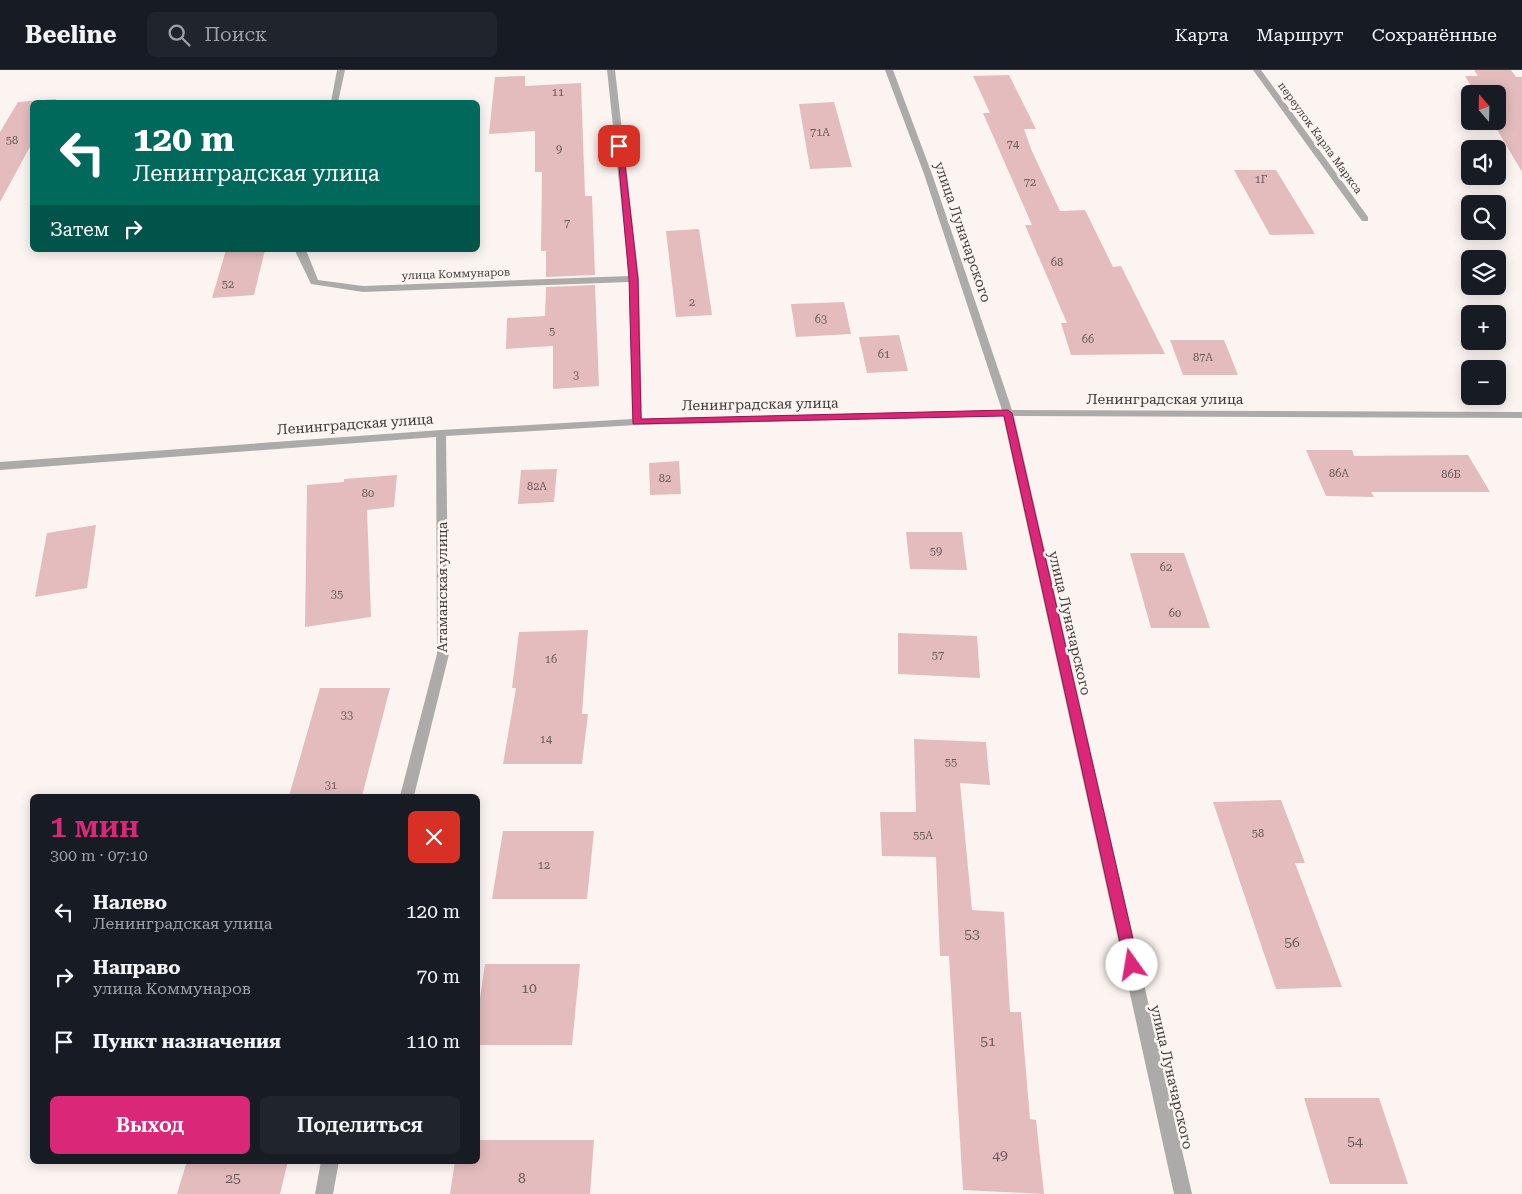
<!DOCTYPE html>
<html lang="ru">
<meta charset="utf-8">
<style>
:root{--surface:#171b24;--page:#20242c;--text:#f1f3f6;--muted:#9ea1a6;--line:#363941;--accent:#db2777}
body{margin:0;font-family:"Roboto Serif",serif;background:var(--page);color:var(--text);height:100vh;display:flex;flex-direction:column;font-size:19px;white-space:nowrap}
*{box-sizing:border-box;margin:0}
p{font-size:16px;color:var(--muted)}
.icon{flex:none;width:28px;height:28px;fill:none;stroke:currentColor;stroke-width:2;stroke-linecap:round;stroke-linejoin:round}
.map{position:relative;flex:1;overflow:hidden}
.drawer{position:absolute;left:30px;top:724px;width:450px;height:370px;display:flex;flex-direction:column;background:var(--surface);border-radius:8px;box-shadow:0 2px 12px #0003}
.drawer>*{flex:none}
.guide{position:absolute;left:30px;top:30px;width:450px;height:152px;border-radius:8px;box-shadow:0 2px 12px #0003;background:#00695c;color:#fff;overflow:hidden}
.needle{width:32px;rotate:340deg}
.fabs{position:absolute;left:1461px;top:15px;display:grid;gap:10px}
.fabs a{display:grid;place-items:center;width:45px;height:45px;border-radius:8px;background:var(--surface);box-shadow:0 2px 12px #0003;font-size:25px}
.pin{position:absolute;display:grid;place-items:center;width:42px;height:42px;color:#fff;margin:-21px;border-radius:10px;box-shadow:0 2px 8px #0006}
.me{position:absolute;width:55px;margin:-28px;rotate:347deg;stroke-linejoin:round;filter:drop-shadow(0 0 4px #0008)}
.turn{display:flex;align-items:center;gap:18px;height:105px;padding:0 20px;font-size:22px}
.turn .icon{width:65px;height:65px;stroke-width:2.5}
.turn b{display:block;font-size:35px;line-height:42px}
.then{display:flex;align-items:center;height:48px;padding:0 20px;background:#0003;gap:10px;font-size:19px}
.round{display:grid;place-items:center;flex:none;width:52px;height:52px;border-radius:8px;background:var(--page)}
.head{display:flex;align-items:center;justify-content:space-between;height:85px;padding:0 20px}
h1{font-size:30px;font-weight:600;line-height:38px;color:var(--accent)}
.primary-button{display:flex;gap:10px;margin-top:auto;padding:10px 20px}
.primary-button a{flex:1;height:58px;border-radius:8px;background:var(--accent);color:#fff;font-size:20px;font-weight:600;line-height:58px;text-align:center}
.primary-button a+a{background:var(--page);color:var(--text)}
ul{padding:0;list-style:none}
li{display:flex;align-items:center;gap:15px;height:65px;padding:0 20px}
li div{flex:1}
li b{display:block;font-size:19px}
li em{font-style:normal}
header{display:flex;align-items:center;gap:30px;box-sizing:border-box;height:70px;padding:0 25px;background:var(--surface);border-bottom:1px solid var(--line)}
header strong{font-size:24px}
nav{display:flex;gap:28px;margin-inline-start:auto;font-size:18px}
.search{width:350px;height:45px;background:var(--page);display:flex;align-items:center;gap:12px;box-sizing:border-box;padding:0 18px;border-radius:8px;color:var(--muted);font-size:19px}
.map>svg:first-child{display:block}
</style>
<header>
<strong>Beeline</strong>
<div class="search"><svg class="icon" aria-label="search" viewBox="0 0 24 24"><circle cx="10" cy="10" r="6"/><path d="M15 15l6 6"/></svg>Поиск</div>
<nav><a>Карта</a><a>Маршрут</a><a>Сохранённые</a></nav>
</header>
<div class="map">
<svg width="1522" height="1124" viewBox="0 0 1522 1124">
<rect width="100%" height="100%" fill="#fcf4f1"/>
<!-- building -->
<g fill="#e4bcbe">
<path d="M1474 0H1511L1516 7H1522V102L1492 51H1498V24H1476L1465 6H1478Z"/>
<path d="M1009 5 1036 59H1024L1031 79 1060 141 1085 140 1113 197 1121 196 1165 284 1071 285 1061 253H1067L1025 155H1032L983 43H990L973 6Z"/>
<path d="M525 6V16L581 13 585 126H592L595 205 546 207V181H541L542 102H535V61L489 64 495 7Z"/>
<path d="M56 29 55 32H32V73L0 132V62L18 32Z"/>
<path d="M834 32 852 97 810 99 799 34Z"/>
<path d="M1234 100H1276L1315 164 1270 165Z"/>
<path d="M699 159 712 245 676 247 666 161Z"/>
<path d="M226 180H265L254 225 212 228Z"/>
<path d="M595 215 599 316 553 319V276L506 279 507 248 545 246 546 217Z"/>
<path d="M844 232 851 264 796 267 791 234Z"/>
<path d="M899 265 908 301 867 303 859 267Z"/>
<path d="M1170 270H1224L1238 305H1183Z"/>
<path d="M1306 380H1352L1354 386 1468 385 1490 422H1371L1374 427 1326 426Z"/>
<path d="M679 391 681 424 650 425 649 393Z"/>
<path d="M557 399 554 432 518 434 521 400Z"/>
<path d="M397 405 394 437 367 440 371 547 305 557 307 415 344 412V409Z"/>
<path d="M96 455 87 518 35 527 47 463Z"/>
<path d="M906 462H962L967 500 910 499Z"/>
<path d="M1130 483H1184L1210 558H1151Z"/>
<path d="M588 560 582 644H588L582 694H503L516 618H512L519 562Z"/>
<path d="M898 563 977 566 980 608 898 604Z"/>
<path d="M320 618H390L362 726H289Z"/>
<path d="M914 669 986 672 990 715 960 713 972 840 1004 842 1010 942H1021L1030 1049 1036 1050 1044 1124 963 1120 949 886H940L936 787 882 786 880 742H916Z"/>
<path d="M1281 730 1305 793H1295L1342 917 1276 919 1213 732Z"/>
<path d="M503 761H594L587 829H492Z"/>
<path d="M485 894H580L572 975H478V942Z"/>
<path d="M1304 1028H1379L1408 1114H1330Z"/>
<path d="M478 1070H594L590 1124H450L455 1091H478Z"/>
<path d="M187 1091H288L280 1124H177Z"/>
</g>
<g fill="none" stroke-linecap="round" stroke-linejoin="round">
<!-- street -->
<g fill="#adaba9" fill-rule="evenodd">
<path d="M337 0H345L338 32H331Z"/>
<path d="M607 0H615L639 209 642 349 1002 340 924 104 885 0H893L932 104 1012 340 1522 342V348L1014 346 1192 1124H1174L1003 346 637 355 446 366 449 584 414 726H400L437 584 436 367 0 400V392L441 360 632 349 629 212 363 222 311 214 296 183V180H306L318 210 363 216 629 206Z"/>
<path d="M1253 0H1261L1368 147V151H1362Z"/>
<path d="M321 1091H339L333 1124H315Z"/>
</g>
</g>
<!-- route -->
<path fill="#db2777" stroke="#8e194d" d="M617 74 623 76 638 209 641 349 1008 340 1012 343 1139 895 1137 900 1132 902 1127 900 1125 895 1004 346 633 354 629 209Z"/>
<g text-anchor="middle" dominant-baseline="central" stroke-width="5" stroke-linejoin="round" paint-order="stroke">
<!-- number labels -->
<g font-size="11" fill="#685a5a">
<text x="558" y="22">11</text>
<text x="820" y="62">71А</text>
<text x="12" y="70">58</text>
<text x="1013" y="74">74</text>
<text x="559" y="79">9</text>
<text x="1261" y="109">1Г</text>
<text x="1030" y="112">72</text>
<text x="567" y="153">7</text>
<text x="1057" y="192">68</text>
<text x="228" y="214">52</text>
<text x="692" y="232">2</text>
<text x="821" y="249">63</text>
<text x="552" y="261">5</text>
<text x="1088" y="269">66</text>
<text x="884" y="284">61</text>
<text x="1203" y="287">87А</text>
<text x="576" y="305">3</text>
<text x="1339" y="403">86А</text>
<text x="1451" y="404">86Б</text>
<text x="665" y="408">82</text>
<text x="537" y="416">82А</text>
<text x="368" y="423">80</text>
<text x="936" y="481">59</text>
<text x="1166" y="497">62</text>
<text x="337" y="524">35</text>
<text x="1175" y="543">60</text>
<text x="938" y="585">57</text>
<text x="551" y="589">16</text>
<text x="347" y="645">33</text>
<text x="546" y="669">14</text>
<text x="951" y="692">55</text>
<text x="331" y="715">31</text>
<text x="1258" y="763">58</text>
<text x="923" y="765">55А</text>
<text x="544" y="795">12</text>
</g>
<!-- far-street labels -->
<g font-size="11" fill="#3e3a39" stroke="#fcf4f1">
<text transform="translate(1320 68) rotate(54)">переулок Карла Маркса</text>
<text transform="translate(456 204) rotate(-2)">улица Коммунаров</text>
</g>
<!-- street labels -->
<g font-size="14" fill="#3e3a39" stroke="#fcf4f1">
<text transform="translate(963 162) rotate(71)">улица Луначарского</text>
<text x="1165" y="329">Ленинградская улица</text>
<text transform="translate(760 334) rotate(-1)">Ленинградская улица</text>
<text transform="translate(355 354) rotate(-4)">Ленинградская улица</text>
<text transform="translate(442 517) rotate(-90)">Атаманская улица</text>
<text transform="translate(1070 553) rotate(77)">улица Луначарского</text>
<text transform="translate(1172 1007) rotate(77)">улица Луначарского</text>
</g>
<!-- near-number labels -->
<g font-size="14" fill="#685a5a">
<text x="972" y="864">53</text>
<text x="1292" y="872">56</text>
<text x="529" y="918">10</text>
<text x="988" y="971">51</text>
<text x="1355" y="1071">54</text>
<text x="1000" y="1085">49</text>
<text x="233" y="1108">25</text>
<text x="522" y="1108">8</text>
</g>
</g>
</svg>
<div class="fabs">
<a><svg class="needle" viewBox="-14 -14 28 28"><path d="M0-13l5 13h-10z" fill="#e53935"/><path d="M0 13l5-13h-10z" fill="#9ea1a6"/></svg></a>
<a><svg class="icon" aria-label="sound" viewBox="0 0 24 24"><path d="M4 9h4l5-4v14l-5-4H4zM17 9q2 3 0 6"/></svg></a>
<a><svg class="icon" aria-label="search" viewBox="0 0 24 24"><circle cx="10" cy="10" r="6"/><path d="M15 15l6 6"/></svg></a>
<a><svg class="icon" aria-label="layers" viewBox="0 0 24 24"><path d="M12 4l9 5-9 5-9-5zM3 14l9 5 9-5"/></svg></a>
<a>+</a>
<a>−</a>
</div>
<div class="pin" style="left:619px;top:76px;background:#d93025"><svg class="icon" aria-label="arrive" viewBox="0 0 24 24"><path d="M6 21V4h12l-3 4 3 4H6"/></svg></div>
<svg class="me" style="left:1132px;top:895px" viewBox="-20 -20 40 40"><circle r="19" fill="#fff"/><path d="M0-13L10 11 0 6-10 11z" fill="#db2777"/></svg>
<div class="guide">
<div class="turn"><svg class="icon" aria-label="left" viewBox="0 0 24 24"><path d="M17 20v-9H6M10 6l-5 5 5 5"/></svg><div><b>120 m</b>Ленинградская улица</div></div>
<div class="then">Затем<svg class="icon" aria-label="right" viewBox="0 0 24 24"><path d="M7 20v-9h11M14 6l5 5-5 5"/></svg></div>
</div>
<section class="drawer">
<div class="head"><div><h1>1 мин</h1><p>300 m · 07:10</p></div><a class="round" style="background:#d93025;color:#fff"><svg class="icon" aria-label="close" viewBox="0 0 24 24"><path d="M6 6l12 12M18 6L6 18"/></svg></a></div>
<ul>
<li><svg class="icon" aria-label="left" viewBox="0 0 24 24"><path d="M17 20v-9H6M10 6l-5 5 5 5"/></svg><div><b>Налево</b><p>Ленинградская улица</p></div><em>120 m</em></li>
<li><svg class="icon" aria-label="right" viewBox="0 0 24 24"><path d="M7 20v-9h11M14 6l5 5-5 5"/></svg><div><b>Направо</b><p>улица Коммунаров</p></div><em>70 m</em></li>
<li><svg class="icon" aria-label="arrive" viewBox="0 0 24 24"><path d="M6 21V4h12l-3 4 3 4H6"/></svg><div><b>Пункт назначения</b></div><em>110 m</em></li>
</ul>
<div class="primary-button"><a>Выход</a><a>Поделиться</a></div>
</section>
</div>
